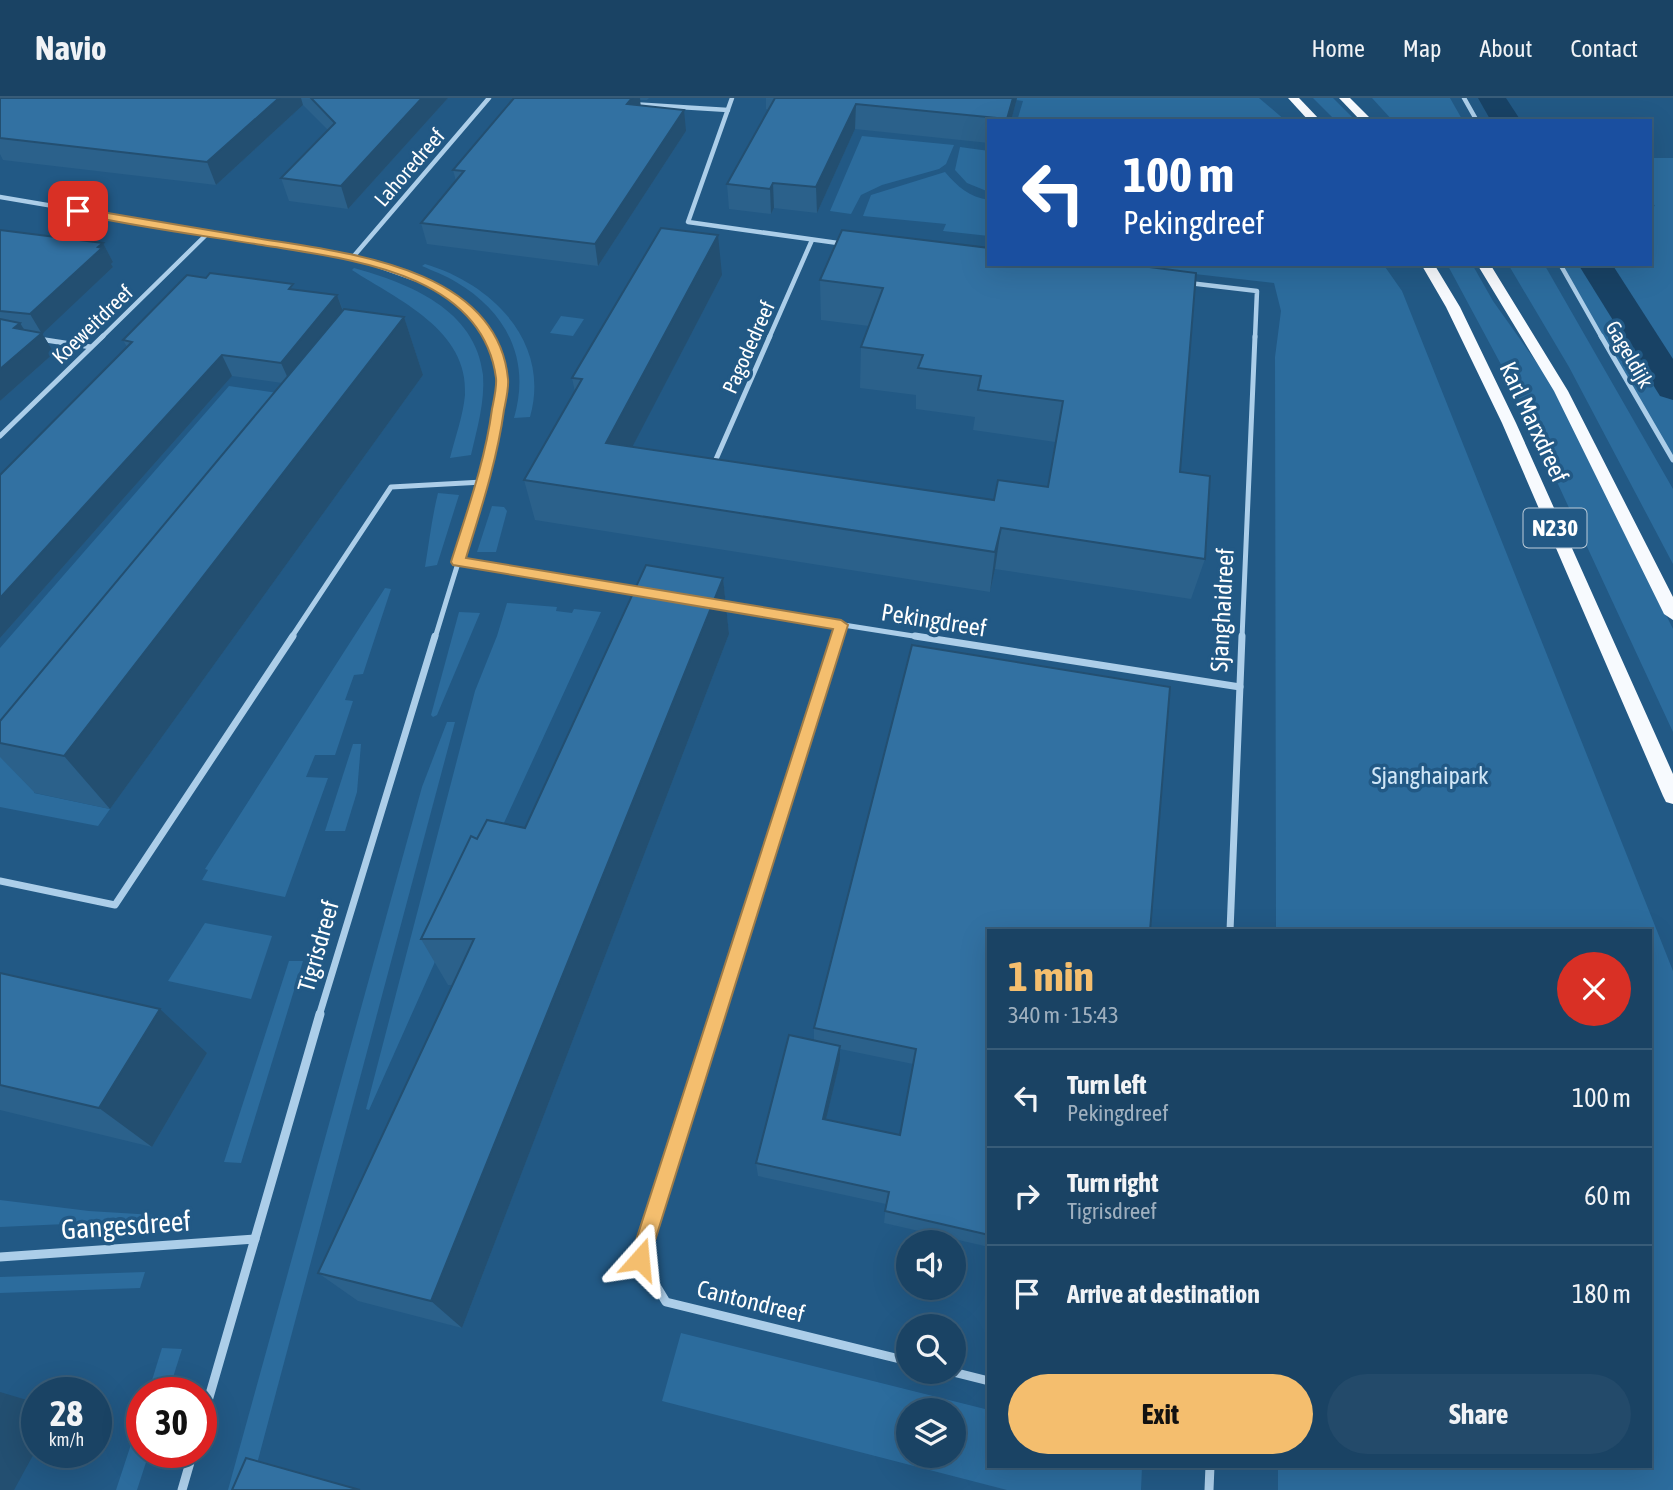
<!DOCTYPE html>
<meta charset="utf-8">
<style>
:root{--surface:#1a4364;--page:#234a6a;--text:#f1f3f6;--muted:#9fb0bf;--line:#385c78;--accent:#f4be6e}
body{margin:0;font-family:"Asap Condensed",sans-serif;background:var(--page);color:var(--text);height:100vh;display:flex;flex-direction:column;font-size:26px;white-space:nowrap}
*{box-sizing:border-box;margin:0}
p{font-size:23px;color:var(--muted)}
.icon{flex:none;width:38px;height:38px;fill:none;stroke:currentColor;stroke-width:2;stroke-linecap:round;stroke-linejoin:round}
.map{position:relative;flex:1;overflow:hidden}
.side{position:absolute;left:987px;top:831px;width:665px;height:539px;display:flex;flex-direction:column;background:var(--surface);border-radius:0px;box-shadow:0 7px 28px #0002,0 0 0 2px var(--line)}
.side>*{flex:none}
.top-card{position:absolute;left:987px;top:21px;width:665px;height:147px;border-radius:0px;box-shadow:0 7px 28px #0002,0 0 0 2px var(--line);background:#1a4fa0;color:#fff;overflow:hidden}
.fabs{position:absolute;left:896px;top:1132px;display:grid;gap:14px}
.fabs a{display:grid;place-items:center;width:70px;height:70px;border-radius:50%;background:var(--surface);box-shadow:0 7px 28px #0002,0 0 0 2px var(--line);font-size:35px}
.speed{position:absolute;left:21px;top:1279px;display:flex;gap:14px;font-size:35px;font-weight:700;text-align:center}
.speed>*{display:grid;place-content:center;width:91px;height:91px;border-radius:50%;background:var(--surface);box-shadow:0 7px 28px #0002,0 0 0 2px var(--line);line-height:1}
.speed small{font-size:18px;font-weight:400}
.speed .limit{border:10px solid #d22;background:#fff;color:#111}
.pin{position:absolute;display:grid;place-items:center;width:60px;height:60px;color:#fff;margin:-30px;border-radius:14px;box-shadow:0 4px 10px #0006}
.me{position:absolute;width:77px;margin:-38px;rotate:18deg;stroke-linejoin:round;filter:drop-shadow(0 0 5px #0008)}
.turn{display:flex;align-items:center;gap:24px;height:147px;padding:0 21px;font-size:32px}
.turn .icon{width:91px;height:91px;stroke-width:2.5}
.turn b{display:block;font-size:49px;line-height:60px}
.round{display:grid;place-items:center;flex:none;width:74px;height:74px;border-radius:37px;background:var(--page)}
.head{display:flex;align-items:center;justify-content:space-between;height:119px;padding:0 21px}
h1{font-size:42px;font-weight:700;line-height:52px;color:var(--accent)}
.button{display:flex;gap:14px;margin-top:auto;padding:14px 21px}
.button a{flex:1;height:80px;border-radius:42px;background:var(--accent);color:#111;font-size:28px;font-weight:700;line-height:80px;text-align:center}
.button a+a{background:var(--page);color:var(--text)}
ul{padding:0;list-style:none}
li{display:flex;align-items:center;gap:21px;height:98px;padding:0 21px;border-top:2px solid var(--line)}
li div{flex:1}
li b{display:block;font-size:26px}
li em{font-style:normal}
header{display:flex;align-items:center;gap:42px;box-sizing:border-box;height:98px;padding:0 35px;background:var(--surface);border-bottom:2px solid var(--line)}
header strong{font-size:33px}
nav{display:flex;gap:38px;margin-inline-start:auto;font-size:24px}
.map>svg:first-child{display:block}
</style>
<header>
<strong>Navio</strong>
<nav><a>Home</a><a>Map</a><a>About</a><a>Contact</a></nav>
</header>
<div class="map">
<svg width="1673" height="1392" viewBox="0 0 1673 1392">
<rect width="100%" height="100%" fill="#225985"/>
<!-- green -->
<g fill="#2c6c9d" fill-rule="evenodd">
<path d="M1002 0H1259L1286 23H1017L1023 3Z"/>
<path d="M1313 0H1333L1356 23H1336Z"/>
<path d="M1372 0H1450L1463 23H1393Z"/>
<path d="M862 38 954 47 946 66 939 71 882 87 861 97 851 116 830 113Z"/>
<path d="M960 49 989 53V94L967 85 955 72Z"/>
<path d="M1650 60H1673V362L1560 166H1650V109L1655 108 1650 101Z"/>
<path d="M945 74C958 89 969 99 989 102V138L943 133 946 126 863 118 871 97Z"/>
<path d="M425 166C493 186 551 245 530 319L514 320C531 262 507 214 456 184 445 177 433 173 422 168Z"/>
<path d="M1106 166H1383L1402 193 1673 873V1392H1278V1369L1650 1368V833H1276L1275 259 1281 213 1274 185Z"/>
<path d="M1447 166H1472L1493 203 1554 289 1673 531V634L1512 287Z"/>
<path d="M1508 166H1544L1673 391V466L1569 269Z"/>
<path d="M354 170C408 185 476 211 483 277 485 304 477 331 471 357L450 360C455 340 463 318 465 297 469 232 398 202 352 172Z"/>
<path d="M561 218 584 221 573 238 550 235Z"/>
<path d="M229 288 298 298 97 615 34 695 110 711 98 728 0 709V550Z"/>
<path d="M438 395 459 397 437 467 425 469C429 445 432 419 438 395Z"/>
<path d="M492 408 504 409 507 413 496 454H477Z"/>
<path d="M385 490 391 491 363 576 354 577 345 602 353 603 335 657H315L306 679 328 680 285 799 202 782 208 772 205 771Z"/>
<path d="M507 505 557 509 556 513 572 515 574 511 601 514 497 740 448 826 434 866 369 1012 366 1011 475 593 497 538Z"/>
<path d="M459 514 480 515 437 617 433 619 431 617Z"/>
<path d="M447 624H455L250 1392H228L422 689Z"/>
<path d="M353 646H361L357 694 345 733H325Z"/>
<path d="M205 825 272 838 251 901 168 883Z"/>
<path d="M289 863H303L241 1065 224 1064Z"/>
<path d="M0 1102 89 1113 154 1117 153 1122 0 1129Z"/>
<path d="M145 1174 140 1190 0 1195V1179Z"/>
<path d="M681 1235 989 1312V1368L1142 1369 1141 1392H1007L662 1303ZM908 1312H954V1358H908Z"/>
<path d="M162 1250 182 1251 168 1295H148Z"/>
<path d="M142 1313V1354L149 1355 137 1392H116Z"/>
</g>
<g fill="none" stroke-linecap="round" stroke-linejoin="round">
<!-- canal -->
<g fill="#184265" fill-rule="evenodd">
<path d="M1478 0H1506L1521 23H1491Z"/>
<path d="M1578 166H1612L1673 261V302L1660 298Z"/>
</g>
<!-- minor-far3 -->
<g stroke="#accee9" stroke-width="4.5">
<path d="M732 0 688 124 845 146"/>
<path d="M1464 0 1477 23"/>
<path d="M631 6 728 12"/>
<path d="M0 99 353 159 426 185 455 201 477 220 489 240"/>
<path d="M353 159 489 0"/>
<path d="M1560 166 1602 240"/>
<path d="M1189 185 1257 193 1255 240"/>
<path d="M101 240 207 136"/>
<path d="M769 240 812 142"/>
</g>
<!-- minor-far2 -->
<g stroke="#accee9" stroke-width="5">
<path d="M1601 238 1673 362"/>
<path d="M39 241 91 249"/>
<path d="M0 338 103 238"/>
<path d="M713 368 770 238"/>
<path d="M458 464 644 495"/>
<path d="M717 507 926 540"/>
<path d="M291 540 391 389 483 384"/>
<path d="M435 540C446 504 457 467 469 431 485 378 521 290 488 238"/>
<path d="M837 540 841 528"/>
<path d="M1242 540 1255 238"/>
</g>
<!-- minor-far1 -->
<g stroke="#accee9" stroke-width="7">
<path d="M915 538 1240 589"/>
<path d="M0 783 115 807 293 538"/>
<path d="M1230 833 1242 538"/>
<path d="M319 918 435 538"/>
<path d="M717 918 838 538"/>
</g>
<!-- minor -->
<g stroke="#accee9" stroke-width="9">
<path d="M718 916 640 1161 666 1204 908 1263"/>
<path d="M0 1159 255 1141"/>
<path d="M953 1274 989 1283"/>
<path d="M201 1327 320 916"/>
<path d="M182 1392 193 1354"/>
<path d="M1209 1392 1210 1368"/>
</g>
<!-- trunk -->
<g fill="#f7fafe" fill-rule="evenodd">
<path d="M1288 0H1299L1321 23H1309Z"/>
<path d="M1339 0H1350L1373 23H1361Z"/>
<path d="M1421 166H1434L1460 209 1516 325 1673 676V706L1666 704 1663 698 1502 325 1446 209Z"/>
<path d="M1477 166H1490L1568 293 1673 499V522L1664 516 1554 293Z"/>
</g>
</g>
<!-- wall -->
<g fill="#2b618b" fill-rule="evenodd">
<path d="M0 0H448L348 111 289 103 281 80 328 32 303 7 216 87 3 62 0 56Z"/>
<path d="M514 0H649L647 2H640V7L686 33 598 168 427 146 421 125 456 83 453 72Z"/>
<path d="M766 0H1017L1011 23H989V45L855 31 817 115 774 110 771 116 729 111 727 86 768 12 766 11Z"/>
<path d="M0 132 103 145 113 164 111 166 113 169 42 235 54 255 0 303Z"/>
<path d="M842 132 1180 374 1205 461 1191 501 995 471 990 494 535 422 524 382 575 294 572 280 722 177 632 349 994 402 1048 389 1055 344 973 332 975 319 916 311V297L860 290 861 249 869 228 821 222 820 182Z"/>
<path d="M296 192 337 197 343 212 404 219 423 277 110 711 35 695 0 659V623L282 285 232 278 0 540V377L127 249 123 242Z"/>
<path d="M723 480 729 536 462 1230 358 1203 318 1175 452 887H448L421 841 477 741 525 730Z"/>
<path d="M989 833V1149L884 1125 886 1106 758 1078 756 1065 814 942V930ZM840 951 913 966 900 1037 826 1021 840 963Z"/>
<path d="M0 875 207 955 152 1049 0 1012Z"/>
</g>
<!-- shaded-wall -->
<g fill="#234f71">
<path d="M279 0H301L303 7 216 87 207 64Z"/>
<path d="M422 0H448L348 111 341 88Z"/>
<path d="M632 0H640L641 11 627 6Z"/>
<path d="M1013 0H1017L1016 4 1011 23H1007Z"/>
<path d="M856 6 855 31 817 115 816 89Z"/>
<path d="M684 12 686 33 598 168 595 146Z"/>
<path d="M773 85 774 110 771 116 770 91Z"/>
<path d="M718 137 722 177 613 386 606 345Z"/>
<path d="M103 145 113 164 111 166 113 169 42 236 30 216Z"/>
<path d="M337 197 345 219 291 287 281 265Z"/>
<path d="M404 219 423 277 110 711 64 658Z"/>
<path d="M20 225 32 244 42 235 54 255 0 303V271L14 230Z"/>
<path d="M222 257 232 278 0 540V500Z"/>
<path d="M1001 430 995 471 990 494 995 454Z"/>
<path d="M723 480 729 536 462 1230 431 1203Z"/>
<path d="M160 911 207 955 152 1049 99 1010Z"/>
<path d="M840 948V963L823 1034V1021Z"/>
<path d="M0 1294 37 1305V1350L14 1392H0Z"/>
</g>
<!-- building -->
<g fill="#3271a2" stroke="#234f71" stroke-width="2">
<path d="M0 0H279L207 64 0 40Z"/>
<path d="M311 0H422L341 88 281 80 335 25Z"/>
<path d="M514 0H632L627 6 684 12 595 146 421 125 464 73 453 72Z"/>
<path d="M775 0H1013L1007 21 856 6 816 89 773 85 770 91 727 86Z"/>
<path d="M661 130 718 137 606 345 994 402 998 382 1048 389 1063 303 978 292 981 278 918 270 923 257 861 249 883 190 820 182 842 132 989 150V166H1126L1196 175 1180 374 1210 378 1205 461 1001 430 995 454 524 382 582 281 572 280Z"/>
<path d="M0 132 103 145 98 149 102 150 30 216 0 213Z"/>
<path d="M210 175 293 186 289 191 337 197 281 265 222 257 0 500V377L132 244 123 242 187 177 206 180Z"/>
<path d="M344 211 404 219 64 658 0 645V623Z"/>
<path d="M0 221 20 225 14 230 42 235 0 271Z"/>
<path d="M646 467 723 480 431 1203 318 1175 474 841H421L471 738 477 741 487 722 525 730Z"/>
<path d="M912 547 1170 589 1150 833H989V1137L885 1113 889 1094 756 1065 789 937 840 948 823 1021 900 1037 916 951 814 930Z"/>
<path d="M0 875 160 911 99 1010 0 987Z"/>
<path d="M246 1360 360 1392H232Z"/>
</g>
<!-- route -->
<path fill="#f4be6e" stroke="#9f7c48" stroke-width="2" d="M78 110C135 120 193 129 250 139 338 154 497 166 508 281 509 290 506 302 504 312 497 363 481 411 466 460L841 522 848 527 647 1168 640 1171 633 1168 630 1161 833 531 453 467 451 464C467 413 485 364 492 311 494 301 497 289 496 280 482 173 346 161 262 147 199 137 136 129 74 115L72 113Z"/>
<g text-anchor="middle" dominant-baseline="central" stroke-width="7" stroke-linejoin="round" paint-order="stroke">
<!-- far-street labels -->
<g font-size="21" fill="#fff" stroke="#225985">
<text transform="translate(409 69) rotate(-49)">Lahoredreef</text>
<text transform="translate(92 226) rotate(-44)">Koeweitdreef</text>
<text transform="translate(748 249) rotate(-66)">Pagodedreef</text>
<text transform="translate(1630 256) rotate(60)">Gageldijk</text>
</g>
<!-- shield labels -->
<rect fill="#225985" stroke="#bdcdda" stroke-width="2" x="1523.5" y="410.5" width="63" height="39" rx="5"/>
<g font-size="23" font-weight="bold" fill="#fff">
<text x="1555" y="430">N230</text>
</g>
<!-- street labels -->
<g font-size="24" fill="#fff" stroke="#225985">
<text transform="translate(1534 324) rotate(65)">Karl Marxdreef</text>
<text transform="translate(1222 512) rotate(-87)">Sjanghaidreef</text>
<text transform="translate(934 522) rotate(9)">Pekingdreef</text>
<text transform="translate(318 848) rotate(-74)">Tigrisdreef</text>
<text transform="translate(751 1203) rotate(14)">Cantondreef</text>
</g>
<!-- park labels -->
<g font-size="24" fill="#d0e6f7" stroke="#225985">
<text x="1430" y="677">Sjanghaipark</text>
</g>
<!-- near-street labels -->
<g font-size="28" fill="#fff" stroke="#225985">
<text transform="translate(126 1127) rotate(-4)">Gangesdreef</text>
</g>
</g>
</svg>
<div class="fabs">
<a><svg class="icon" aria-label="sound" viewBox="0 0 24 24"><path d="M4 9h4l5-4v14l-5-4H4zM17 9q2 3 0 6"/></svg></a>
<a><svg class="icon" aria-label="search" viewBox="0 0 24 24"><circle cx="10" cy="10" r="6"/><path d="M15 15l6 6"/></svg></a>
<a><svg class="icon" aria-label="layers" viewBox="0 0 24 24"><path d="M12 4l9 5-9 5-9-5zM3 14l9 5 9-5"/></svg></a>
</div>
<div class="speed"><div>28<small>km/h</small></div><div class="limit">30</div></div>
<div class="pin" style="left:78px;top:113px;background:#d93025"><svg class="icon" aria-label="arrive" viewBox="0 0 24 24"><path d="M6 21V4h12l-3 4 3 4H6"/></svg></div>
<svg class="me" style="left:640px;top:1161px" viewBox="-20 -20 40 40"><path d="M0-17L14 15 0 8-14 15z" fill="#f4be6e" stroke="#fff" stroke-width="4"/></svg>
<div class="top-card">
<div class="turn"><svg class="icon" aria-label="left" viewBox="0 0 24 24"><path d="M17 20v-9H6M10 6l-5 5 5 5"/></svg><div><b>100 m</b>Pekingdreef</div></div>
</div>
<section class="side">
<div class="head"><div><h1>1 min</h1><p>340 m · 15:43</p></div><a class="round" style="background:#d93025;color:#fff"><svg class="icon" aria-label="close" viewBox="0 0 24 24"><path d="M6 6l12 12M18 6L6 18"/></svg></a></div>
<ul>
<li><svg class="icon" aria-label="left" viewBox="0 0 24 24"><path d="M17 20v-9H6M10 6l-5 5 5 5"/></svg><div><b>Turn left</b><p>Pekingdreef</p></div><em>100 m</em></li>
<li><svg class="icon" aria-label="right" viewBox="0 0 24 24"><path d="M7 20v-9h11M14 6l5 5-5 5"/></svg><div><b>Turn right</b><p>Tigrisdreef</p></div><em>60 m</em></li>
<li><svg class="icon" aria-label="arrive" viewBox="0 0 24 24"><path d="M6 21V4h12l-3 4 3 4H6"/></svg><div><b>Arrive at destination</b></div><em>180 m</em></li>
</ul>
<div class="button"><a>Exit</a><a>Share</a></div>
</section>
</div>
